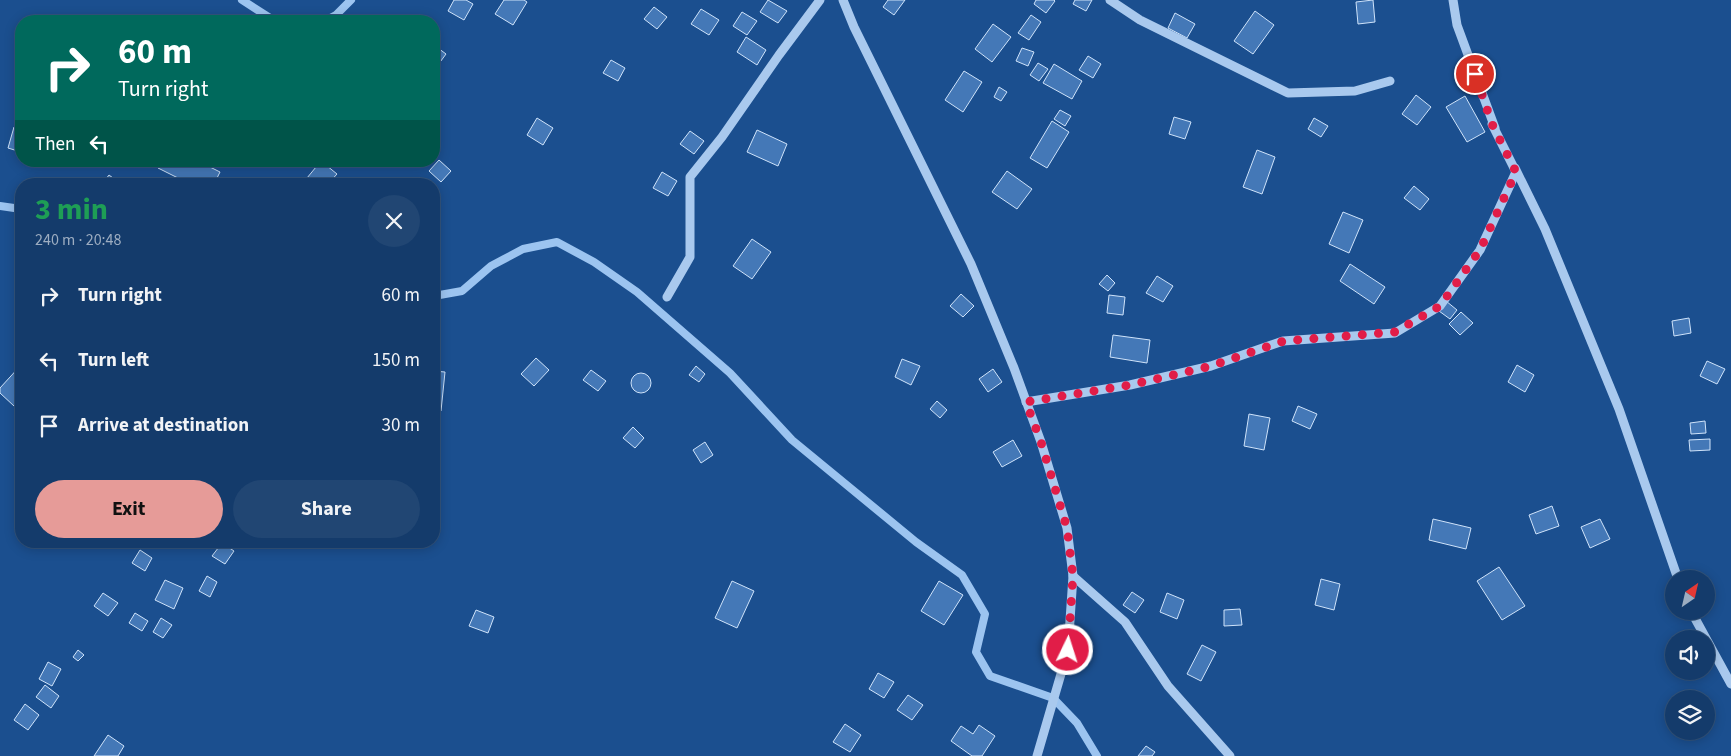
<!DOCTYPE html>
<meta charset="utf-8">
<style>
:root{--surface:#143b6b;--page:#214673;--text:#f1f3f6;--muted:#9dadc1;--line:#33557e;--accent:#e69b98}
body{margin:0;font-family:"Source Sans 3",sans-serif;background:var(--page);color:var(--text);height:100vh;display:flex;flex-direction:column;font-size:19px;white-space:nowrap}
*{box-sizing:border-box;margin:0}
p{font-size:16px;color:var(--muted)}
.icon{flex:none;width:28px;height:28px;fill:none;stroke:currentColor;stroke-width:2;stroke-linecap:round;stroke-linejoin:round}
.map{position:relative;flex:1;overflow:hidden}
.sheet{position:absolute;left:15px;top:178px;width:425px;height:370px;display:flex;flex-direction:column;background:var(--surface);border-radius:20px;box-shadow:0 2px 12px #0003,0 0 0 1px var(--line)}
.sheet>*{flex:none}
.hud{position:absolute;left:15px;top:15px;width:425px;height:152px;border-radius:20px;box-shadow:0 2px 12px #0003,0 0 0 1px var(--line);background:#00695c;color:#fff;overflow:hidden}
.needle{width:32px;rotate:34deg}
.controls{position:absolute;left:1665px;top:570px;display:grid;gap:10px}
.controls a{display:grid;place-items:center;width:50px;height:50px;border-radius:50%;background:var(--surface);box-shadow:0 2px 12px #0003,0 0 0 1px var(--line);font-size:25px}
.pin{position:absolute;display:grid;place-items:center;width:42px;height:42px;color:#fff;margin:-21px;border:2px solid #fff;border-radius:50%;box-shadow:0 1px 5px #0007}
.me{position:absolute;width:55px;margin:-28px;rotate:4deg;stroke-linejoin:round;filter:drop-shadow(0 0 4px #0008)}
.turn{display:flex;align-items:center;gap:18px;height:105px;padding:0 20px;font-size:22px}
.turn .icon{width:65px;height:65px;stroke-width:2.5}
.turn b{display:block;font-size:35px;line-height:42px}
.then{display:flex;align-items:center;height:48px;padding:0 20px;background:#0003;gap:10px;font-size:19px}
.round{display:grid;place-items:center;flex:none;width:52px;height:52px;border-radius:26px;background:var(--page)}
.head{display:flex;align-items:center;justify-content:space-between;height:85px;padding:0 20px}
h1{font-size:30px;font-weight:700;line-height:38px;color:#1e9e55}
.primary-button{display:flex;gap:10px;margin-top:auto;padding:10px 20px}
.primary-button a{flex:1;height:58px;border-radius:30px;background:var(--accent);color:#111;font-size:20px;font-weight:700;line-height:58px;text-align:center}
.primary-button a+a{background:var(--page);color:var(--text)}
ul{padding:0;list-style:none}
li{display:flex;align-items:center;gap:15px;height:65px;padding:0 20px}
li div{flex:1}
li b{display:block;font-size:19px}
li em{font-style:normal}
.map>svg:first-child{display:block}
</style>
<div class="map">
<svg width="1731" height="756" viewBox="0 0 1731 756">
<rect width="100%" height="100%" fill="#1b4f8f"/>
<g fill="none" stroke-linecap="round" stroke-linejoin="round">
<!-- stream -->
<g stroke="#9cc4f0" stroke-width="8">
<path d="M242 0 275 21"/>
<path d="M325 21 336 15 351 0"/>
<path d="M0 206 21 209"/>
<path d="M434 296 462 291 491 266 523 249 557 242 594 262 637 292 730 373 792 440 916 542 962 575 985 614 976 652 990 676 1053 698 1077 723 1097 756"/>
</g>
</g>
<!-- building -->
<g fill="#4478b7" stroke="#cfe3fa">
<path d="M454 0H466L473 4 464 20 448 11Z"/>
<path d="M504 0H524L527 2 513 25 495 14Z"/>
<path d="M768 0 787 11 778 23 760 12Z"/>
<path d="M888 0H905L894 15 883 7Z"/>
<path d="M1036 0H1054L1055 1 1046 13 1034 4Z"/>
<path d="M1075 0H1092L1086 11 1073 4Z"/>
<path d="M1373 0 1375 22 1358 24 1356 2Z"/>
<path d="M654 7 667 17 657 29 644 19Z"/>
<path d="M701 9 719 20 709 35 691 24Z"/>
<path d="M1255 11 1274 25 1253 54 1234 41Z"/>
<path d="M742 12 757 21 747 35 733 26Z"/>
<path d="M1175 13 1195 24 1187 38 1168 28Z"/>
<path d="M1031 15 1041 22 1029 40 1018 33Z"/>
<path d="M993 24 1011 37 992 62 975 49Z"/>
<path d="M746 37 766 50 757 65 737 52Z"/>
<path d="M434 45 446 54 435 69 434 68Z"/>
<path d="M1022 48 1034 52 1028 66 1016 61Z"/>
<path d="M1088 56 1101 64 1093 78 1079 70Z"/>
<path d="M611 60 625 68 618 81 603 73Z"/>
<path d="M1038 63 1048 69 1039 81 1030 75Z"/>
<path d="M1054 64 1082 81 1072 99 1043 83Z"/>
<path d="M964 71 982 82 963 112 945 100Z"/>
<path d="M999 87 1007 92 1001 101 994 97Z"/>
<path d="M1416 95 1431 107 1417 125 1402 114Z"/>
<path d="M1465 96 1485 132 1467 142 1446 107Z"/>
<path d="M1060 110 1071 116 1065 126 1054 119Z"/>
<path d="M1174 117 1191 122 1185 139 1169 134Z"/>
<path d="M537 118 553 128 543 145 527 135Z"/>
<path d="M1314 118 1328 126 1321 137 1308 129Z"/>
<path d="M1052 121 1069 132 1047 168 1030 158Z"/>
<path d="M14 127 21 129V152L8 148Z"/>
<path d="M757 130 787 144 778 166 747 152Z"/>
<path d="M690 131 704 141 694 154 680 144Z"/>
<path d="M1257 150 1275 157 1262 194 1243 187Z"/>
<path d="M439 160 451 171 441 182 429 171Z"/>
<path d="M161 161H198L220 172 214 184H190L158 168Z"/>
<path d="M321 161 337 174 328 184H302Z"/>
<path d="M1007 171 1032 189 1017 209 992 192Z"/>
<path d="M662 172 677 181 668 196 653 188Z"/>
<path d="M109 175 121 184H102Z"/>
<path d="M1414 186 1429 199 1420 210 1404 198Z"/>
<path d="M1343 212 1363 220 1349 253 1329 244Z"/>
<path d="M752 239 771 252 752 279 733 266Z"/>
<path d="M1350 264 1385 287 1374 304 1340 281Z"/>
<path d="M1107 275 1115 283 1108 291 1099 284Z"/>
<path d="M1157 276 1173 286 1163 302 1146 293Z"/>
<path d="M961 294 974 306 963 317 950 306Z"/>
<path d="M1109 295 1125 297 1123 315 1107 313Z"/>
<path d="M1446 301 1457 310 1450 319 1439 311Z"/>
<path d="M1461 312 1473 323 1460 335 1449 324Z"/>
<path d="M1689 318 1691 333 1674 336 1672 321Z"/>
<path d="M1113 335 1150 340 1147 363 1110 357Z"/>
<path d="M536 358 549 370 534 386 521 374Z"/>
<path d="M902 359 920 366 911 385 895 377Z"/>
<path d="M1707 361 1725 369 1717 384 1700 376Z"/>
<path d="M21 365V398L14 406 0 393V388Z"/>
<path d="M1517 365 1534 375 1525 392 1508 382Z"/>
<path d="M696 366 705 374 699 382 689 375Z"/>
<path d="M993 369 1002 382 988 392 979 379Z"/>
<path d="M591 370 606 381 598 391 583 380Z"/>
<path d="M434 371 445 372 441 411 434 410Z"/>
<circle cx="641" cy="383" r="10"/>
<path d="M937 401 947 410 940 418 930 409Z"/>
<path d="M1298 406 1317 414 1310 429 1292 421Z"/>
<path d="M1249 414 1270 418 1264 450 1244 446Z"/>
<path d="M1705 421 1706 433 1691 434 1690 423Z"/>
<path d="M633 427 644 438 635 448 623 438Z"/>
<path d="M1710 439V450L1690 451 1689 440Z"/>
<path d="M1013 440 1022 456 1002 467 993 452Z"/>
<path d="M705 442 713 455 701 463 693 450Z"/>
<path d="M1552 506 1559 526 1536 534 1529 515Z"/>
<path d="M1433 519 1471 528 1466 549 1429 540Z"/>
<path d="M1600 519 1610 539 1590 548 1581 527Z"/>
<path d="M222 543 234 551 225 564 212 556Z"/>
<path d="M140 550 152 558 145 571 132 563Z"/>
<path d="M1499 567 1525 606 1502 620 1477 581Z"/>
<path d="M207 576 217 582 210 597 199 591Z"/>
<path d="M1321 579 1340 584 1334 610 1315 605Z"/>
<path d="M165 580 183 588 174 609 155 600Z"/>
<path d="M732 581 754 591 737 628 715 618Z"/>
<path d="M939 581 963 595 944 625 921 611Z"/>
<path d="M1132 592 1144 600 1135 613 1123 605Z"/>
<path d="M103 593 118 603 108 616 94 606Z"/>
<path d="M1167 593 1184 600 1177 619 1160 612Z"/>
<path d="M1240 609 1242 625 1224 626V610Z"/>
<path d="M476 610 494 617 488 633 469 626Z"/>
<path d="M135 613 148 621 142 631 129 623Z"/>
<path d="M161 618 172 625 163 638 153 632Z"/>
<path d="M1202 645 1216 652 1201 681 1187 674Z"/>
<path d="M78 650 84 655 78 661 73 657Z"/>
<path d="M48 662 61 669 52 686 39 679Z"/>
<path d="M878 673 894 682 884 698 869 689Z"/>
<path d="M45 685 59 696 51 708 36 697Z"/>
<path d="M908 695 923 705 912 720 897 710Z"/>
<path d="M25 704 39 715 28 730 14 720Z"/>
<path d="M845 724 861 735 850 752 833 742Z"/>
<path d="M979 725 995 736 982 756H972L951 741 961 726 973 734Z"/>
<path d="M108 735 124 746 118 756H94Z"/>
<path d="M1146 746 1155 752 1152 756H1138Z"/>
</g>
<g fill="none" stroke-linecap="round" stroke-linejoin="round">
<!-- minor -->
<g stroke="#a9c9ee" stroke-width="9">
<path d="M843 0 854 27 971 264 1014 368 1041 442 1067 528 1073 576 1068 650 1037 756"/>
<path d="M1110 0 1140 20 1288 93 1355 91 1390 81"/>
<path d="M1453 0 1457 25 1495 128"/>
<path d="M1515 168 1545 229 1619 409 1678 579"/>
<path d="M667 297 690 257V177L722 137 779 55 820 0"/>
<path d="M1026 402 1130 385 1211 366 1283 341 1395 333 1440 306 1480 250 1516 172 1492 124"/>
<path d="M1073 576 1125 622 1168 686 1230 756"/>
<path d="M1691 611 1731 684"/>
</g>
</g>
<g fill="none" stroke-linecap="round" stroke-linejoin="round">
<!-- route -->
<path stroke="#e11d48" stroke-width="9" stroke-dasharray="0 16.2" d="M1068 650 1073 576 1067 528 1041 442 1026 402 1130 385 1195 370 1211 366 1284 341 1395 332 1440 306 1480 250 1516 172 1492 124 1475 74"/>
</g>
</svg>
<div class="controls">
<a><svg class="needle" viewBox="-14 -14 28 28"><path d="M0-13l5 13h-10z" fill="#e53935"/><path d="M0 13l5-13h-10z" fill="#9dadc1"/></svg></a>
<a><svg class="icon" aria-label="sound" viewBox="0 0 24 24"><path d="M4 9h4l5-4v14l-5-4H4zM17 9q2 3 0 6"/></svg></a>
<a><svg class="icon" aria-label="layers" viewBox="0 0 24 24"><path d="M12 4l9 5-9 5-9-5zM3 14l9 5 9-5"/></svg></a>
</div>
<div class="pin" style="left:1475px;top:74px;background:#d93025"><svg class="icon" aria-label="arrive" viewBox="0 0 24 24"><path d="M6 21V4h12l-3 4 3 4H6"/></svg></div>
<svg class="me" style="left:1068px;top:650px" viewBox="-20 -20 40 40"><circle r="17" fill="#e11d48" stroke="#fff" stroke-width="3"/><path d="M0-11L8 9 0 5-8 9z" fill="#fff"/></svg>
<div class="hud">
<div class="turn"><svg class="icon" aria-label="right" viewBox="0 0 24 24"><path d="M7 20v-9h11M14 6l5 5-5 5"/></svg><div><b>60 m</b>Turn right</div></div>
<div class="then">Then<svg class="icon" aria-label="left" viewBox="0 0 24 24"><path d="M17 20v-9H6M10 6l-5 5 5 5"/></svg></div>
</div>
<section class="sheet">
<div class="head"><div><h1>3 min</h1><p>240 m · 20:48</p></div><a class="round"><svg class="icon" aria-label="close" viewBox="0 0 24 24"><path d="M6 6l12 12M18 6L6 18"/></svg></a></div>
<ul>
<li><svg class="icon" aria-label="right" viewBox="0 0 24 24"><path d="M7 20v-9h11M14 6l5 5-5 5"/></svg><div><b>Turn right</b></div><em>60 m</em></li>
<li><svg class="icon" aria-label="left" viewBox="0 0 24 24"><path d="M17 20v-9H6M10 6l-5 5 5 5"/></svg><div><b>Turn left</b></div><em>150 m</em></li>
<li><svg class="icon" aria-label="arrive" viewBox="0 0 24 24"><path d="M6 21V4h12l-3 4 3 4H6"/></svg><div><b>Arrive at destination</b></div><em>30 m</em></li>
</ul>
<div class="primary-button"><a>Exit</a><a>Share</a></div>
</section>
</div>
